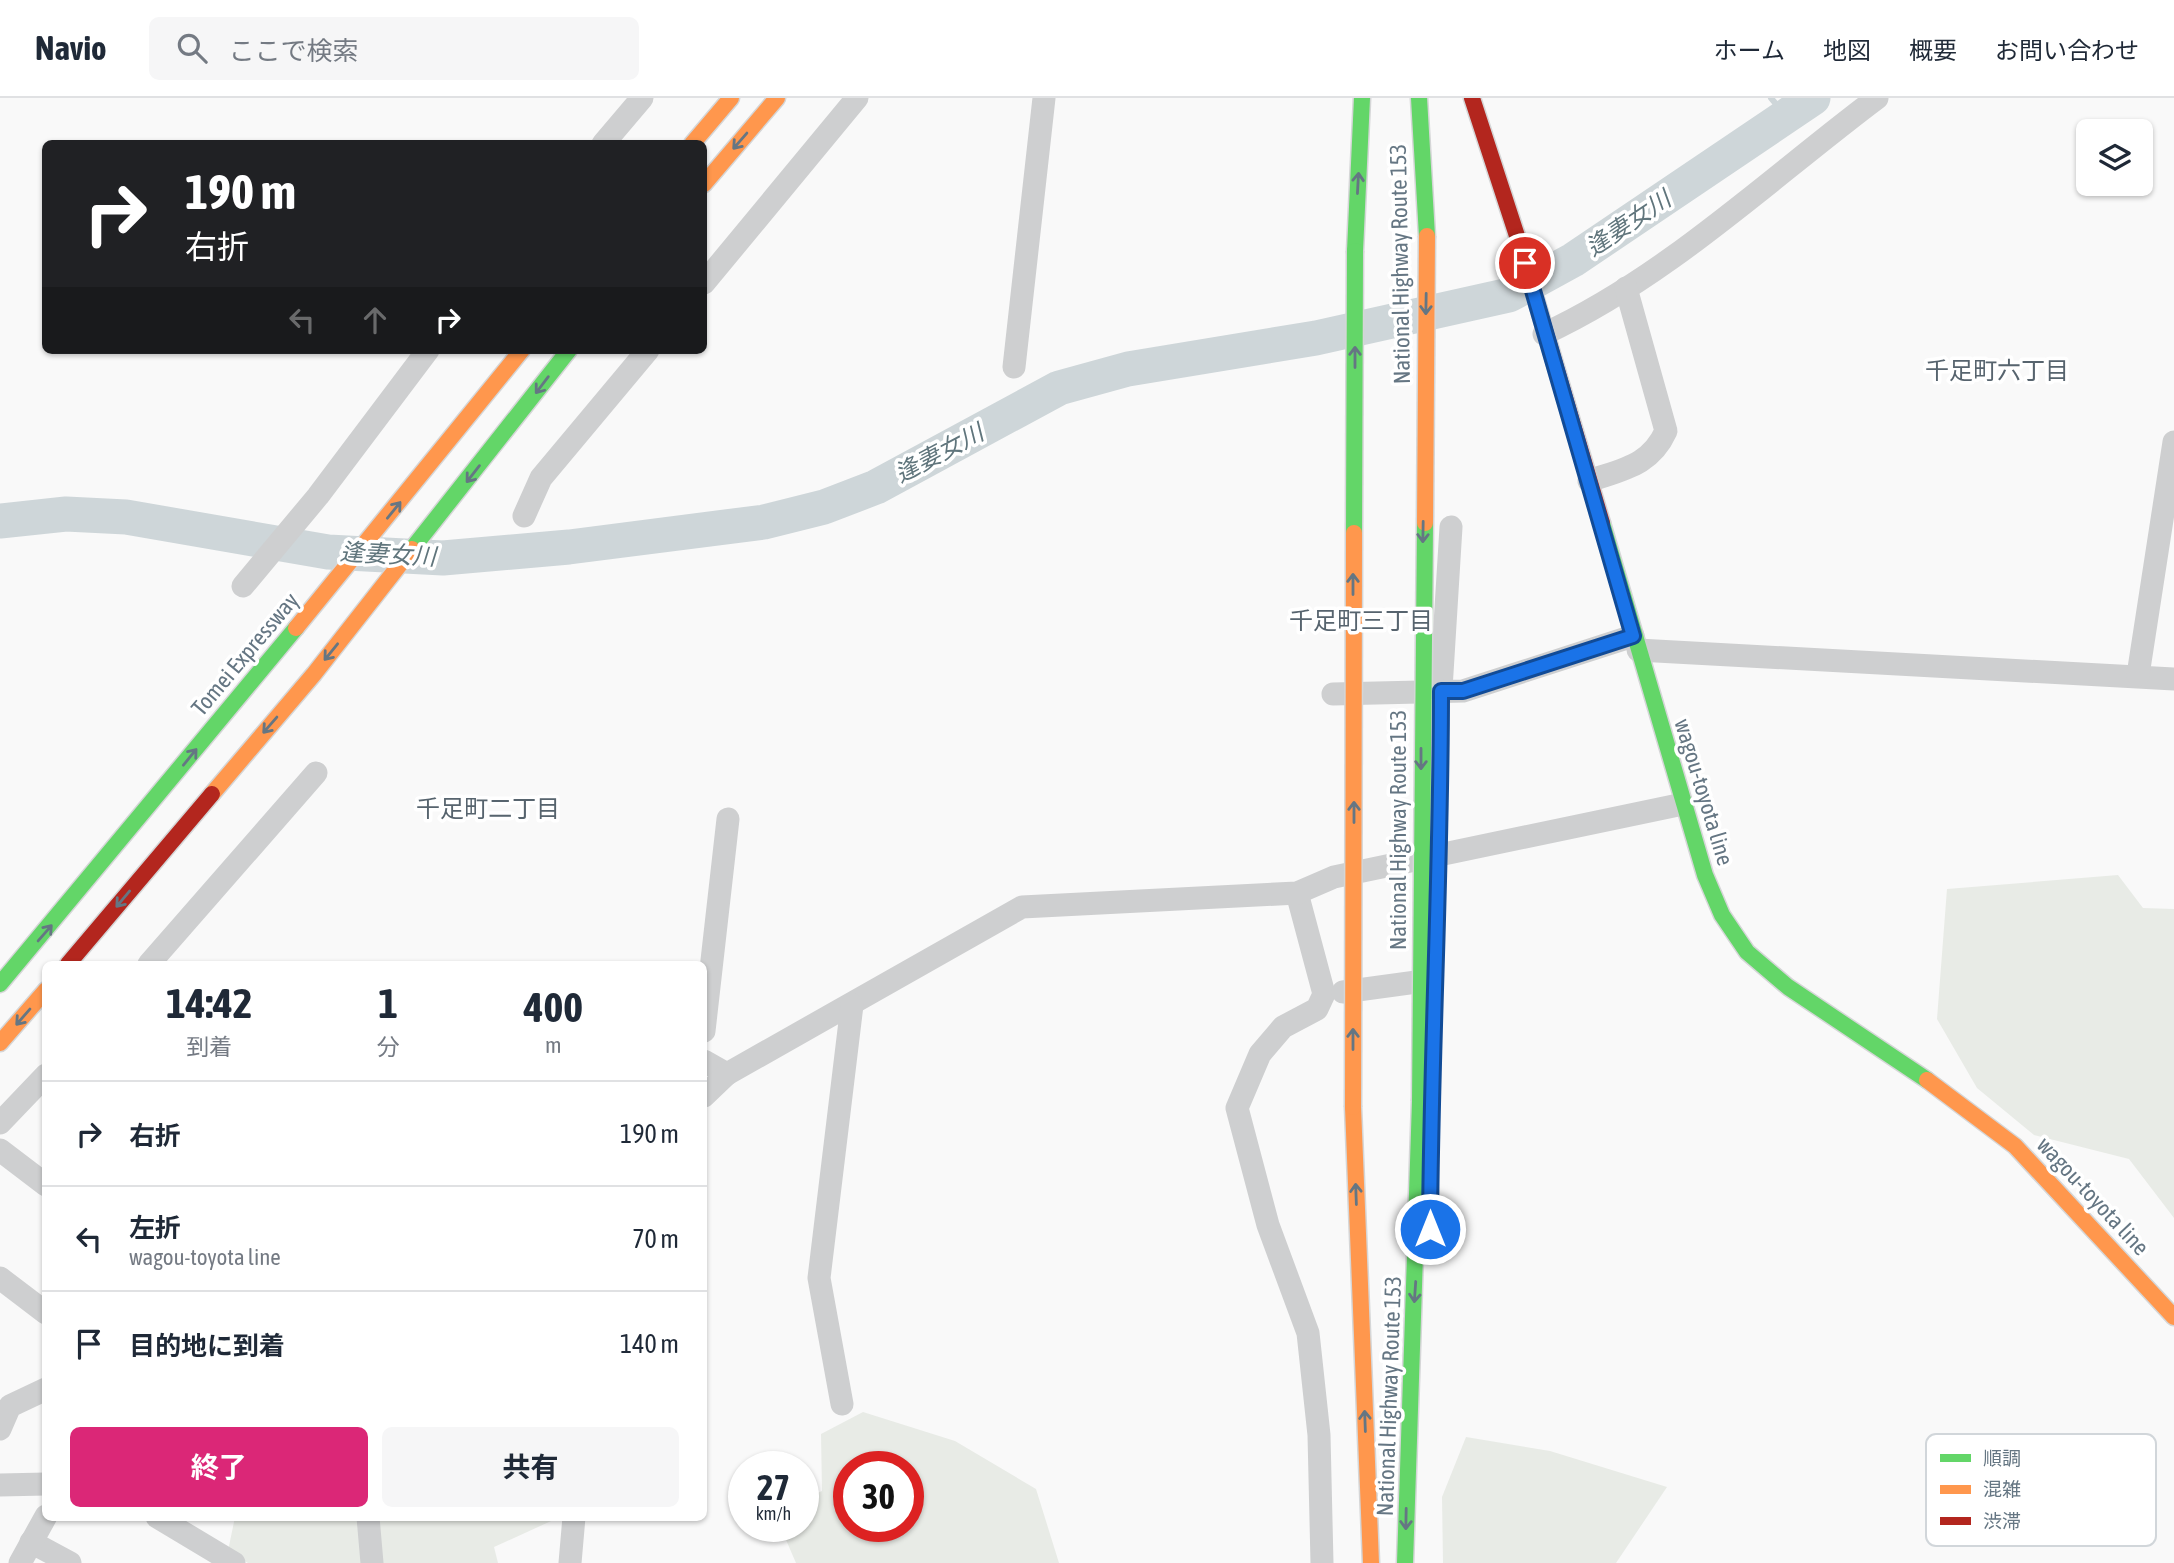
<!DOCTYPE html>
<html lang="ja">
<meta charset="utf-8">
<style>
:root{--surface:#fff;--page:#f6f6f7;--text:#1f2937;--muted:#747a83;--line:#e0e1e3;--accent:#db2777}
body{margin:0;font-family:"Asap Condensed","Noto Sans JP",sans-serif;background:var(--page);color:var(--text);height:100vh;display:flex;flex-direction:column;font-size:26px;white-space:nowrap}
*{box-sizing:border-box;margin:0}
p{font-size:23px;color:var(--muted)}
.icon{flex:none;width:38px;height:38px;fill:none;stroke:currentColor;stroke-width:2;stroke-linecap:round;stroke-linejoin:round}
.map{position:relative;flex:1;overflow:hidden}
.side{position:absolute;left:42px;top:863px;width:665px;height:560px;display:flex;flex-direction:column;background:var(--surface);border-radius:10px;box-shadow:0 2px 5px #0004}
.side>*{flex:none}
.guide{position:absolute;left:42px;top:42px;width:665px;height:214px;border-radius:10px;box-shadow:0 2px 5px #0004;background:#202124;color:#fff;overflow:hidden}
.tools{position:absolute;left:2076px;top:21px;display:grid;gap:14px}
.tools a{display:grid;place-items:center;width:77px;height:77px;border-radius:10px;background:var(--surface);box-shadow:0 2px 5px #0004;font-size:35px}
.speed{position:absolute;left:728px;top:1353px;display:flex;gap:14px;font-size:35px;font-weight:700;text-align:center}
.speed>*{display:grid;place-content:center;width:91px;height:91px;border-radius:50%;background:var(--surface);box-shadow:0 2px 5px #0004;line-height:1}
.speed small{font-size:18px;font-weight:400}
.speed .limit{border:10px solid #d22;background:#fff;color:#111}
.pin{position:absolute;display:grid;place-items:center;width:60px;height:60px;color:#fff;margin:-30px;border:4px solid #fff;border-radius:50%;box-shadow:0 2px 7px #0007}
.me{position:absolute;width:77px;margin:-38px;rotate:0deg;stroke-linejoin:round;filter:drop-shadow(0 0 5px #0008)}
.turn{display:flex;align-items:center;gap:24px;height:147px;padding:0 28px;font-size:32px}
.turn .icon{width:91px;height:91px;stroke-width:2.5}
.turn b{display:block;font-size:49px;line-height:60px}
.lanes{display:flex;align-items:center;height:66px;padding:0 28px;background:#0003;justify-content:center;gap:35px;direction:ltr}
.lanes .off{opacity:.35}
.eta{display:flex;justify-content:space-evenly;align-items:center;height:119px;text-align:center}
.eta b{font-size:42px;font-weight:700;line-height:49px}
.primary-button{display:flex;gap:14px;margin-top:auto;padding:14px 28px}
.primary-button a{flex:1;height:80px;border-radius:10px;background:var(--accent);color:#fff;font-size:28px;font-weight:700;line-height:80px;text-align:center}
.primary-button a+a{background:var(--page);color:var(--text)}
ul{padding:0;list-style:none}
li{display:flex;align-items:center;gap:21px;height:105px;padding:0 28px;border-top:2px solid var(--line)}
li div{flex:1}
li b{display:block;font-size:26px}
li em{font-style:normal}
header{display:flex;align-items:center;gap:42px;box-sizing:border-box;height:98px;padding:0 35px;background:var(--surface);border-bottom:2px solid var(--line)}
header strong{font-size:33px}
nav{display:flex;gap:38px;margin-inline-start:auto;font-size:24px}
.search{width:490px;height:63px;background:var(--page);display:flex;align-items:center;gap:18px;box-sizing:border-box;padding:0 24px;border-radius:10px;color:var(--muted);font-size:26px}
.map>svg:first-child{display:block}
</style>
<header>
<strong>Navio</strong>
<div class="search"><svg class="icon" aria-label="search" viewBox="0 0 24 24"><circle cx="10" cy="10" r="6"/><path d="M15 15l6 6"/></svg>ここで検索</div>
<nav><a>ホーム</a><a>地図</a><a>概要</a><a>お問い合わせ</a></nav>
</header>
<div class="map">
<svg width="2174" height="1465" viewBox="0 0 2174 1465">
<rect width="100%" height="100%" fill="#f9f9f9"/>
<!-- green -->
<g fill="#e8ebe6" fill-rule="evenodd">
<path d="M2118 777 2143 810 2174 811V1120L2129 1061 2034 1037 1977 990 1937 921 1947 791Z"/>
<path d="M863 1314 955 1343 1036 1391 1059 1465H796L780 1428H803V1401L822 1393 821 1336ZM849 1368H908V1428H849Z"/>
<path d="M1466 1339 1550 1353 1667 1389 1616 1465H1443L1442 1399Z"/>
<path d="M235 1419H560L494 1449 498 1465H248L228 1453Z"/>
</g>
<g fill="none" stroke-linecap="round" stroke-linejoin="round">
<!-- stream -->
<path stroke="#ced6d9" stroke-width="6" d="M1771 0 1786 18"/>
<!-- river -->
<path stroke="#ced6d9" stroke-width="35" d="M0 423 66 416 126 419 328 454 443 460 569 449 764 424 824 409 876 389 1059 290 1128 271 1316 240 1509 197 1573 162 1813 0"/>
<defs>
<g id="fast">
<path d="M1419 0 1427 138"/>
<path d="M1355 153 1362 0"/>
<path d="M1602 425 1705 777 1722 817 1747 854 1788 889 1927 982"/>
<path d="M412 451 569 252"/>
<path d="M0 886 296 530"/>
<path d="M1405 1465 1420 1003"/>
</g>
<g id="slow">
<path d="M692 46 731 0"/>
<path d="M704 86 777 0"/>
<path d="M296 530 522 252"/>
<path d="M212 696 314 576 412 451"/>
<path d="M0 945 46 892"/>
<path d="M1927 982 2015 1048 2174 1219"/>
<path d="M1353 1009 1371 1465"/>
</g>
<g id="jam">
<path d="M1472 0 1519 144 1602 425"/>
<path d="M68 866 212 696"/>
</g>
</defs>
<!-- fast casing -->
<use href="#fast" stroke="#d5d6d7" stroke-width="19"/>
<!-- slow casing -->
<use href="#slow" stroke="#d5d6d7" stroke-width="19"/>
<!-- jam casing -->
<use href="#jam" stroke="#d5d6d7" stroke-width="19"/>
<!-- street -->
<g stroke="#cecfd0" stroke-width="23">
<path d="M603 46 642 0"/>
<path d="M704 185 857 0"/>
<path d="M1544 236C1667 179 1769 81 1877 0"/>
<path d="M1014 269 1044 0"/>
<path d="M1589 383C1623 371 1650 368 1666 333L1626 190"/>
<path d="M524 418 541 380 648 252"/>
<path d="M243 488 318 398 428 252"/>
<path d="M1638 552 2174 581"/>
<path d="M2138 577 2174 344"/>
<path d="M1441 591 1451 429"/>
<path d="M1333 596 1463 593 1633 538"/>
<path d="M1297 795 1324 896 1317 911 1283 929 1260 956 1237 1010 1268 1127 1308 1235 1319 1337 1322 1465"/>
<path d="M149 866 316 675"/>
<path d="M1343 894 1431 882"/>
<path d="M704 933 728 721"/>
<path d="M704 963 727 976"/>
<path d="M704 998 727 976 1022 809 1297 795 1334 779 1683 706"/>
<path d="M0 1025 46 977"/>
<path d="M0 1052 46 1087"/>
<path d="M0 1180 46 1215"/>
<path d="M842 1306 819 1180 852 907"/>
<path d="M0 1331 10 1308 46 1291"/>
<path d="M0 1387 46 1386"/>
<path d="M157 1419 234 1465"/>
<path d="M368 1419 372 1465"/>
<path d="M31 1444 70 1465"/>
<path d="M20 1465 46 1418"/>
<path d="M570 1465 574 1419"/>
</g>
<!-- fast -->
<use href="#fast" stroke="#63d668" stroke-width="16"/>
<!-- slow -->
<use href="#slow" stroke="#ff974d" stroke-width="16"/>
<!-- jam -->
<use href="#jam" stroke="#b3261e" stroke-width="16"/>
<defs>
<g id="fast-bridge">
<path d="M1354 435 1355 153"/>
<path d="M1420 1003 1425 425"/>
</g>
<g id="slow-bridge">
<path d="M1425 425 1427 138"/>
<path d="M1353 1009 1354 435"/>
</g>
</defs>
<!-- fast-bridge casing -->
<use href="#fast-bridge" stroke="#d5d6d6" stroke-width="19" stroke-linecap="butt"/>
<!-- slow-bridge casing -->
<use href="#slow-bridge" stroke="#d5d6d6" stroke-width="19" stroke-linecap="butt"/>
<!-- fast-bridge -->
<use href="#fast-bridge" stroke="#63d668" stroke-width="16"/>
<!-- slow-bridge -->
<use href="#slow-bridge" stroke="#ff974d" stroke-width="16"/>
</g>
<!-- one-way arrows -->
<defs><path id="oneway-shaft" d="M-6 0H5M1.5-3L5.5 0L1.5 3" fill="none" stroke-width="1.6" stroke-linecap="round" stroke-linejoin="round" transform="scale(1.75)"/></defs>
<g stroke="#657683">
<use href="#oneway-shaft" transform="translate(740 43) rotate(131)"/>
<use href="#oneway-shaft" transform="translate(1358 85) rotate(-87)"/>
<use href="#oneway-shaft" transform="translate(1426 206) rotate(91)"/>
<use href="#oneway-shaft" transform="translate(1355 259) rotate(-90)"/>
<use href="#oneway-shaft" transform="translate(542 287) rotate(127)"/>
<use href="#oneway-shaft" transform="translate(473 376) rotate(128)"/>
<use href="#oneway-shaft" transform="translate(394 412) rotate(-51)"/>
<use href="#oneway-shaft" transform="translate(1423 434) rotate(91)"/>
<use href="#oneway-shaft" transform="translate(1353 486) rotate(-90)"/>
<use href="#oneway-shaft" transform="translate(331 554) rotate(129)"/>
<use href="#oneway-shaft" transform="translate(270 627) rotate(131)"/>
<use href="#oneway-shaft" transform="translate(190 659) rotate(-51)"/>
<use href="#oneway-shaft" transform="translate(1421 661) rotate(90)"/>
<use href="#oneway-shaft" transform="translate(1354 714) rotate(-90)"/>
<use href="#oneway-shaft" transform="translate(123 801) rotate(130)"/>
<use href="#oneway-shaft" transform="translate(45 835) rotate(-49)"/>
<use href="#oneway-shaft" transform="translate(23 919) rotate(131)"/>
<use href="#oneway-shaft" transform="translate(1353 941) rotate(-90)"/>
<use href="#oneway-shaft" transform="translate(1356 1096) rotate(-92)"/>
<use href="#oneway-shaft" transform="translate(1415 1194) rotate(94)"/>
<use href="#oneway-shaft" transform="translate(1365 1323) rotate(-92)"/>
<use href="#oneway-shaft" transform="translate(1406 1421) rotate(91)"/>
</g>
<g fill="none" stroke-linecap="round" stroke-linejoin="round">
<defs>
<path id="route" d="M1430 1131C1431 951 1441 773 1441 593H1463L1633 538 1525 165"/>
</defs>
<!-- route casing -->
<use href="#route" stroke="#114b97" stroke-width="18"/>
<!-- route -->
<use href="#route" stroke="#1a73e8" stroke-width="12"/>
</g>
<g text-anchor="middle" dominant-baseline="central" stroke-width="7" stroke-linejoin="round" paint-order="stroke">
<!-- street labels -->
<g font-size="23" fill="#657683" stroke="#fff">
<text transform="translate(1400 166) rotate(-91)">National Highway Route 153</text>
<text transform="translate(245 556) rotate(-50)">Tomei Expressway</text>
<text transform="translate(1704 694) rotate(73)">wagou-toyota line</text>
<text transform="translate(1398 732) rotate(-90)">National Highway Route 153</text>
<text transform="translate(2093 1098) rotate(47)">wagou-toyota line</text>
<text transform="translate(1389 1298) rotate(-88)">National Highway Route 153</text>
</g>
<!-- water labels -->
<g font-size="24" font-style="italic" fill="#60757c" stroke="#fff">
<text transform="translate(1628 125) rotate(-34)">逢妻女川</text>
<text transform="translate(939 355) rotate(-28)">逢妻女川</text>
<text transform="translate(388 456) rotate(3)">逢妻女川</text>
</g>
<!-- neighbourhood labels -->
<g font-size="24" fill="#57646e" stroke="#fff">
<text x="1997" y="272">千足町六丁目</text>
<text x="1361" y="522">千足町三丁目</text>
<text x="488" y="710">千足町二丁目</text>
</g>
</g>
<!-- legend -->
<rect x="1926" y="1336" width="230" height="112" rx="10" fill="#fff" stroke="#d1d6da" stroke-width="2"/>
<rect x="1940" y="1356" width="31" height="8" fill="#63d668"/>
<rect x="1940" y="1387" width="31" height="9" fill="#ff974d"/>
<rect x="1940" y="1419" width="31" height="8" fill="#b3261e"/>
<g font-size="19" fill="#657683">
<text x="1983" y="1367">順調</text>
<text x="1983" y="1398">混雑</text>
<text x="1983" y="1430">渋滞</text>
</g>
</svg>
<div class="tools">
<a><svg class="icon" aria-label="layers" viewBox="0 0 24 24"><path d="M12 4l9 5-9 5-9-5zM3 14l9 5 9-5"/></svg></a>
</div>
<div class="speed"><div>27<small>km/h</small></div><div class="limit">30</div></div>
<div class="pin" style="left:1525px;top:165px;background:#d93025"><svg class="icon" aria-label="arrive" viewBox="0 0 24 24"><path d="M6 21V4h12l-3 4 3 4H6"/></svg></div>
<svg class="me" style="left:1430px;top:1131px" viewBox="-20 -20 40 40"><circle r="17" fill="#1a73e8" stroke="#fff" stroke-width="3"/><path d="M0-11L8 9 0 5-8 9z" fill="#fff"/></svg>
<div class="guide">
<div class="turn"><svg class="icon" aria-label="right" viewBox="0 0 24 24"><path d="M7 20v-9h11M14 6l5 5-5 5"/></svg><div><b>190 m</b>右折</div></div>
<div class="lanes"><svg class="icon off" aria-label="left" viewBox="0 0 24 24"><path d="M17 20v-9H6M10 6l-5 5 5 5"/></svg><svg class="icon off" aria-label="ahead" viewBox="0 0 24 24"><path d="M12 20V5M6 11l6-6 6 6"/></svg><svg class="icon" aria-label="right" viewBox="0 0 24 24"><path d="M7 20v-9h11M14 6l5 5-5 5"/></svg></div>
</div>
<section class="side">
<div class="eta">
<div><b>14:42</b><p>到着</p></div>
<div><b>1</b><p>分</p></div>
<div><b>400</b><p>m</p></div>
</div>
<ul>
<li><svg class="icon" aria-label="right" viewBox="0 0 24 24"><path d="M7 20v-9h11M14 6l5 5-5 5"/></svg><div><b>右折</b></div><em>190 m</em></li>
<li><svg class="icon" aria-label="left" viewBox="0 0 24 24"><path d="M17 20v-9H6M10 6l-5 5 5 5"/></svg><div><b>左折</b><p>wagou-toyota line</p></div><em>70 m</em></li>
<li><svg class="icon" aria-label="arrive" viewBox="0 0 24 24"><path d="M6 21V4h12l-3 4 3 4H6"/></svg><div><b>目的地に到着</b></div><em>140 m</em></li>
</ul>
<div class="primary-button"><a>終了</a><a>共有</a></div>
</section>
</div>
